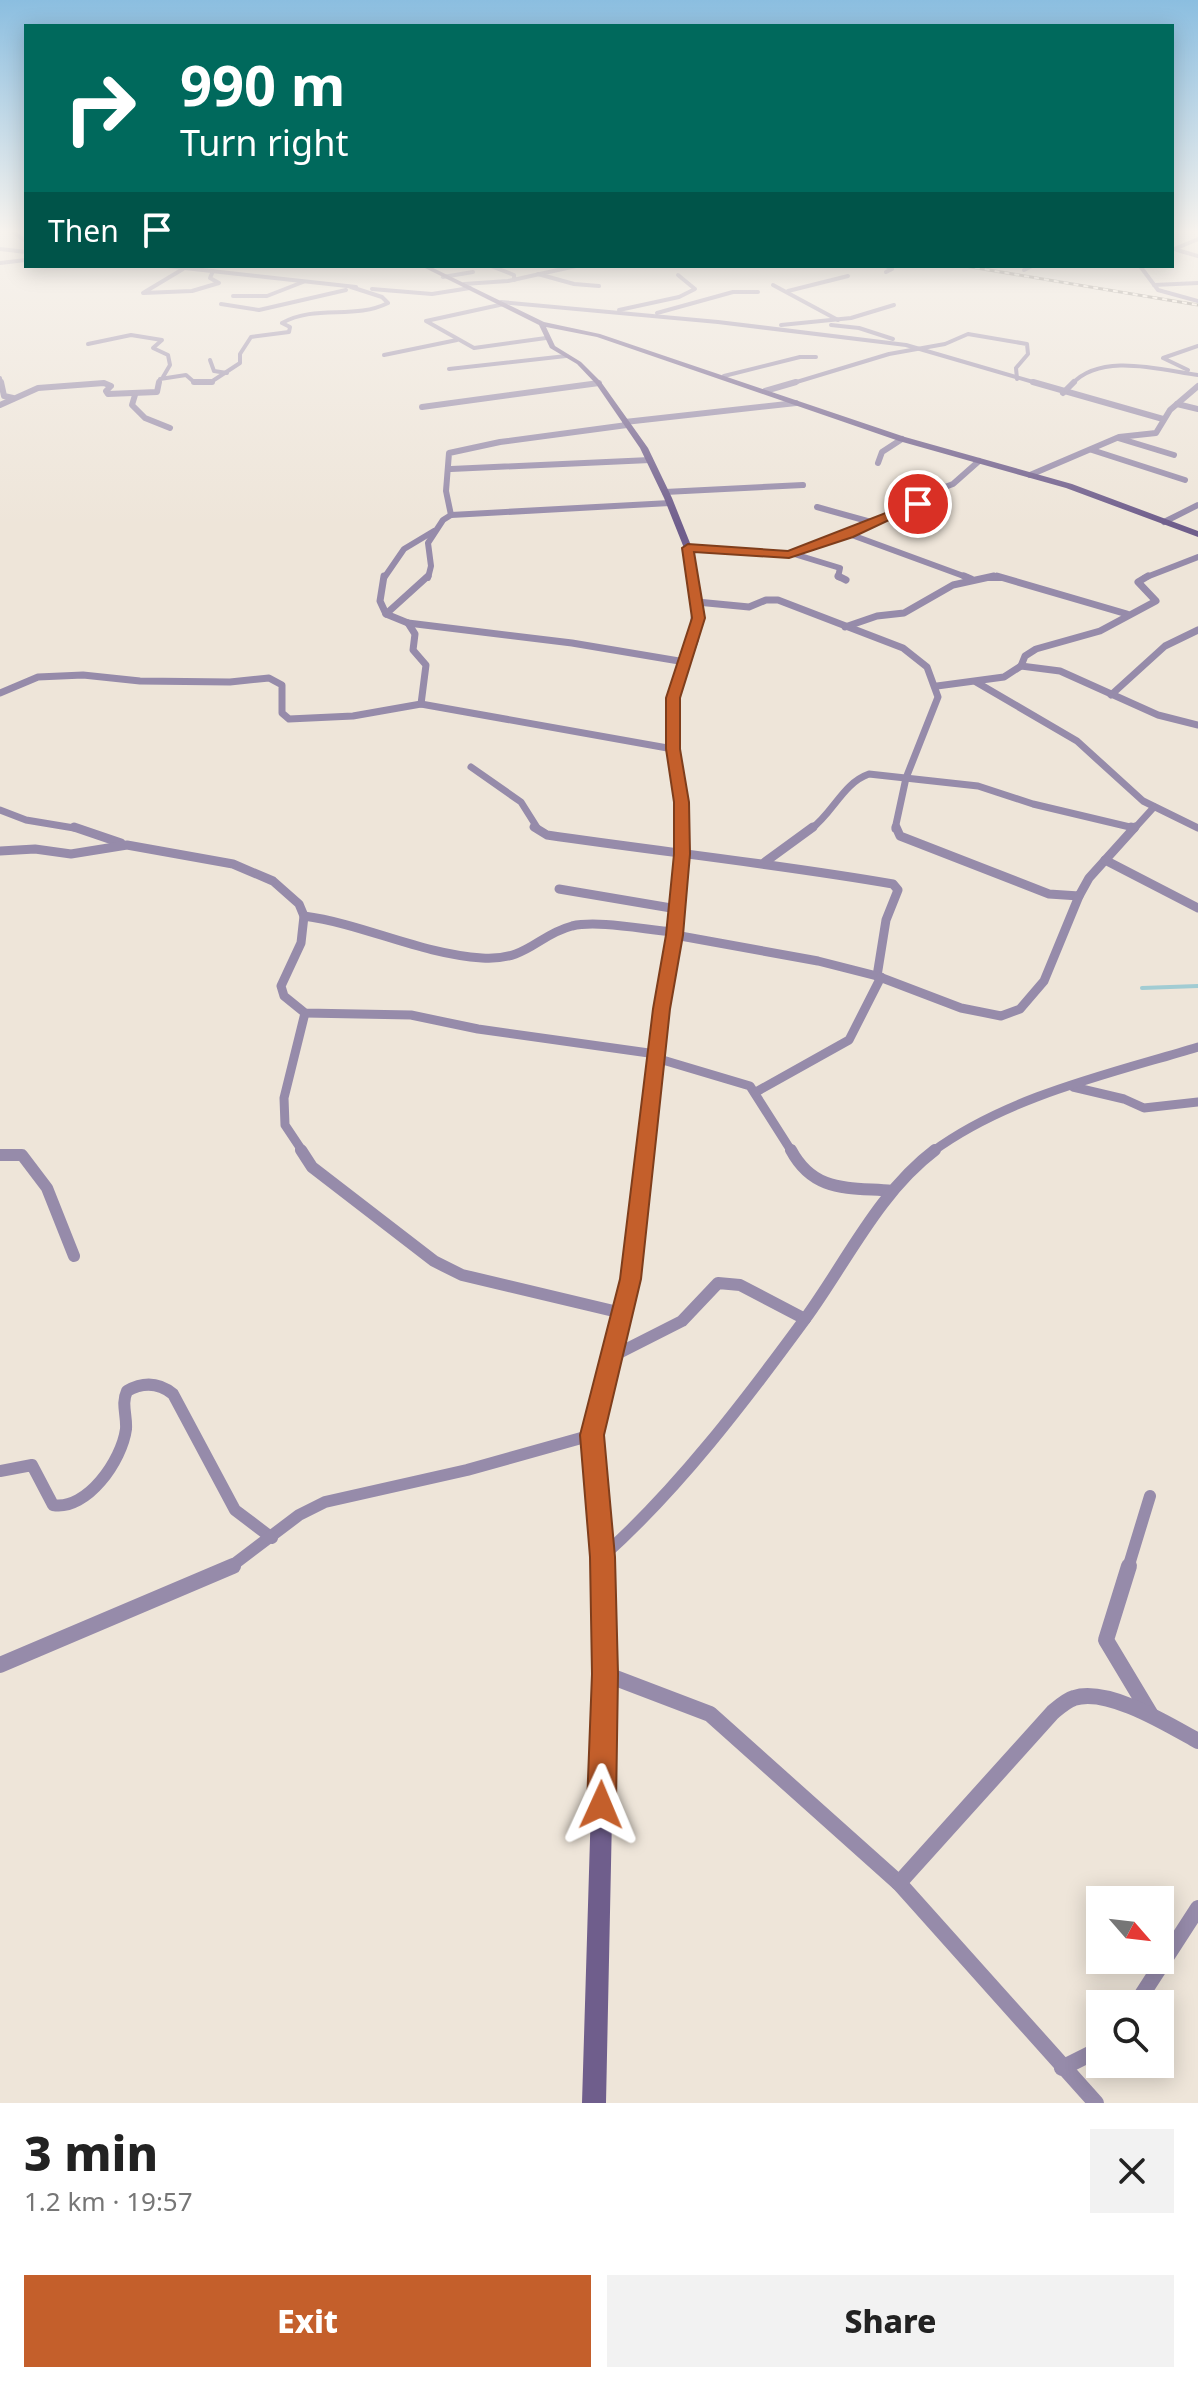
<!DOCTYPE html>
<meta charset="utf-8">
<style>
:root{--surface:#fff;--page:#f2f2f2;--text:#222;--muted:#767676;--accent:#c45f2b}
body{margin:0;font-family:"Noto Sans",sans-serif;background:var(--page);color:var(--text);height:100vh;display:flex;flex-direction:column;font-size:30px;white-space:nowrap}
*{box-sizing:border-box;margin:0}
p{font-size:26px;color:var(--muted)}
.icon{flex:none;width:44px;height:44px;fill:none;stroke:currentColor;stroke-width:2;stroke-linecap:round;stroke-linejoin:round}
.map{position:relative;height:2103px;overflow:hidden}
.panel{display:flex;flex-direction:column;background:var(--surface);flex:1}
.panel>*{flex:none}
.banner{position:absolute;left:24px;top:24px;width:1150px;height:244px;border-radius:0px;box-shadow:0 4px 20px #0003;background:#00695c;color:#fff;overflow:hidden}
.needle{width:52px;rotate:118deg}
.buttons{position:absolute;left:1086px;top:1886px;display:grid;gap:16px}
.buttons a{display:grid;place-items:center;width:88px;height:88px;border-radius:0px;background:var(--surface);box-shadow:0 4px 20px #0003;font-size:40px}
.pin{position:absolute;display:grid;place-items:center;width:68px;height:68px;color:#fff;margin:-34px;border:4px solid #fff;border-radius:50%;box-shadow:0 2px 8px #0007}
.me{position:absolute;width:88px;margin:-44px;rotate:1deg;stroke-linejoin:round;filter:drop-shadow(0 0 6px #0008)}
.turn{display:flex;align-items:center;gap:28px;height:168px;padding:0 24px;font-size:36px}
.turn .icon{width:104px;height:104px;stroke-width:2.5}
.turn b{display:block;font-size:56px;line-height:68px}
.then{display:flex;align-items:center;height:76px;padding:0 24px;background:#0003;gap:16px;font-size:30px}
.round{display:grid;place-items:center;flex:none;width:84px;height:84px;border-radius:0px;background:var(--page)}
.head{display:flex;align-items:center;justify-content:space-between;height:136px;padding:0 24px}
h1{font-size:48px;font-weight:800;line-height:60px}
.button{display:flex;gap:16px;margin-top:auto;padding:16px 24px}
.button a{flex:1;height:92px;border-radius:0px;background:var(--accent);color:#fff;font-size:32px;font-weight:800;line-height:92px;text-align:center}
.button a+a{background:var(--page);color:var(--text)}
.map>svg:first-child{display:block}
</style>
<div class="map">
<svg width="1198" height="2103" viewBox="0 0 1198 2103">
<rect width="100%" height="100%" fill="#eee5d9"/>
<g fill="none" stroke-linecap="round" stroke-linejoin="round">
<!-- stream -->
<path stroke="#a1ccd3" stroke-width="4" d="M1142 988 1198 986"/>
<!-- street-far5 -->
<g stroke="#968baa" stroke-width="4">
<path d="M12 231 26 241"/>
<path d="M0 249 26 252"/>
<path d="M1172 250 1198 239"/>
<path d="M1177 250 1198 256"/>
<path d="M0 263 26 260"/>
<path d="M167 266 356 287"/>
<path d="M491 266 514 275V280"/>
<path d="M886 266 892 269 886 272"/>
<path d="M1140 266 1158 290 1198 301"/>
<path d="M183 269 143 293 192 291 219 283 210 278 213 271"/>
<path d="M1024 270 1032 266"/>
<path d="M538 274 574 284 599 286"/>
<path d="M443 277 473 272"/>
<path d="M464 284 508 281 576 266"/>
<path d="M773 285 838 320"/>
<path d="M1154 285 1198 283"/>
<path d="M372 289 432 294 470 288"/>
<path d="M788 291 848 276"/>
<path d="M233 296H267L303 282"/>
<path d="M501 302 718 322 906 345 1040 384"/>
<path d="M221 304 259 310 346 290"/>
<path d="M504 304 426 321 474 348 546 338"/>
<path d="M619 310 679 297 695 289 678 275"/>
<path d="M657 313 733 292H758"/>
<path d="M781 325 851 318 894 305"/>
<path d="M831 325 859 328 893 339"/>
<path d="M88 344 131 335 162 340 153 348 168 355 170 365 163 377"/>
<path d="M384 355 457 340"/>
<path d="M210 360 214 371 227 373"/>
<path d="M449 369 566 356"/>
<path d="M1188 370 1163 358 1198 346"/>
<path d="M724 376 800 357H816"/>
<path d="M0 378 1 384"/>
<path d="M96 384H105"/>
<path d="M159 384 160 379 186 375 194 382H211L240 363V354L251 337 289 332 290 327 282 323C316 304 354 320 388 303L382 297 351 287"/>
<path d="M595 384 599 383"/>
<path d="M790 384 889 354 945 344 968 334 1027 344 1028 354 1016 368 1017 379"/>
<path d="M1072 384C1101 352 1161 370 1198 375"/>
</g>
<!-- street-far4 -->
<g stroke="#968baa" stroke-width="6">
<path d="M1 382 4 396 13 398"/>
<path d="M194 382H212"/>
<path d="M1033 382 1163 419"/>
<path d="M765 391 796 382"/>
<path d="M1063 393 1074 382"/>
<path d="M135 395 132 405 145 418 170 428"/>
<path d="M1177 404 1198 409"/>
<path d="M0 405 38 388 104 383 111 386 106 391 108 394 157 392 159 382"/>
<path d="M422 407 599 383"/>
<path d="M625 422 796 403"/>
<path d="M1118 438 1174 455"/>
<path d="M1092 450 1185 480"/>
<path d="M878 463 882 452 902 439"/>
<path d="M451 469 650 460"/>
<path d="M1030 475 1119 437 1156 433 1170 410 1198 386"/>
<path d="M665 492 803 485"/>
<path d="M817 507 871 522"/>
<path d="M451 515 446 491 449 453 500 442 627 425"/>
<path d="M1164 522 1198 505"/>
<path d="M849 534 969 578"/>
<path d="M688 548 789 555 915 506 929 493 953 484 979 461"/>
<path d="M794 554 840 568 838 577 842 578"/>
<path d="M384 578 404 549 434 531"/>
<path d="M428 578 431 566 428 543 443 520 451 515 670 503"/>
<path d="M984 578H1004"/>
<path d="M1144 578 1198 557"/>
</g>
<!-- street-far3 -->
<g stroke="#968baa" stroke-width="7">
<path d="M384 576 380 601 386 614 408 623 572 643 685 662"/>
<path d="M838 576 846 580"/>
<path d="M964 576 971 579"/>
<path d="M997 576 1127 614"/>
<path d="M697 602 749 607 766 600H778L903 648 927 667 938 697 906 778 895 829"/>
<path d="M386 614 428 576"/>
<path d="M408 623 415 634 413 650 426 665 421 704"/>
<path d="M845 627 877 616 904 613 953 585 994 576"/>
<path d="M1021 666 1060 671 1158 715 1198 725"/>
<path d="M976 682 1077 741 1143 801 1198 828"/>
<path d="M937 686 1004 677 1021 666 1025 656 1036 649 1100 631 1156 601 1138 582 1148 576"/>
<path d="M0 693 38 677 83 675 140 681 230 682 269 678 282 685V713L289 719 353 716 421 704 673 749"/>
<path d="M1111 695 1165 646 1198 630"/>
<path d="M471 767 521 802 538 829"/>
<path d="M0 810 26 820 80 829"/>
<path d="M811 829C833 813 843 783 869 774L978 786 1033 804 1134 828"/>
<path d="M1134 829 1154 807"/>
</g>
<!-- street-far2 -->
<g stroke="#968baa" stroke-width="9">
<path d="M74 827 121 843"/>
<path d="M534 827 547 835C663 852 778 864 893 884L898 890 886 920 877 976"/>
<path d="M896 827 900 836 1049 894 1079 896 1089 878 1135 827"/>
<path d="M1131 827 1134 828"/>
<path d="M0 851 35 849 71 854 127 845 233 864 273 881 299 904 304 916 301 943 281 986 284 996 305 1013 411 1015 478 1029 656 1054"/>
<path d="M1105 860 1198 908"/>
<path d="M765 862 813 827"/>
<path d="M559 889 677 909"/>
<path d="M304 916C364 924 420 954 482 958 528 961 537 935 572 926 598 920 646 930 675 932"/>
<path d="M675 935 818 961 877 976 961 1008 1001 1016 1020 1009 1044 981 1079 896"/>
<path d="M656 1058 750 1086 792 1152"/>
<path d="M1073 1087 1124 1099 1144 1108 1198 1102"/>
<path d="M756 1092 849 1040 881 977"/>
<path d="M303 1152 285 1125 284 1098 305 1013"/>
<path d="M932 1152C1008 1096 1109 1074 1198 1047"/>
</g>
<!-- street-far1 -->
<g stroke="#968baa" stroke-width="12">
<path d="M301 1150 312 1167 434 1261 462 1275 622 1313"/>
<path d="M791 1150C814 1193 848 1187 892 1191"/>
<path d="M0 1155H22L47 1188 74 1256"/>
<path d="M609 1358 682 1321 718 1283 740 1285 805 1319"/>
<path d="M0 1471 32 1465 53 1505C87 1511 122 1460 126 1429 127 1415 121 1404 127 1391 143 1382 158 1382 173 1394L235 1510 272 1538"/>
<path d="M603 1556C678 1489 745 1401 805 1319 846 1263 878 1193 935 1150"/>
<path d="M229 1568 299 1515 325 1502 467 1470 592 1435"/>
<path d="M1128 1568 1150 1496"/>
</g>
<!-- street -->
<g stroke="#968baa" stroke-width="16">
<path d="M1129 1566 1106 1640 1151 1715"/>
<path d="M0 1665 233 1566"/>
<path d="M605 1674 710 1714 899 1883 1096 2103"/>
<path d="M899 1883 1053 1712C1059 1707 1067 1700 1074 1698 1108 1687 1169 1725 1198 1741"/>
<path d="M1136 2004 1198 1908"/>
<path d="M1062 2068 1100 2049"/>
</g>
<!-- secondary -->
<path fill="#6f5e8c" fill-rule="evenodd" d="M421 266H429L544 322 600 334 905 437 1072 484 1198 531V537L1066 488 899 441 597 337 546 327 555 346 581 362 601 382 648 448 672 498 692 548 702 602 699 640 678 698V749L688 802V854L681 935 668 1009 639 1279 601 1435 612 1557 615 1674 606 2103H582L595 1674 592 1557 583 1435 623 1279 654 1009 669 935 676 854V802L668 749V698L689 640 692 602 684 548 664 498 640 448 596 384 577 364 550 348 539 325Z"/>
<defs>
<path id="rail" d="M965 266 1198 305"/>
</defs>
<!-- rail casing -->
<use href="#rail" stroke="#7c766f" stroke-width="3"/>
<!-- rail -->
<use href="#rail" stroke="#fcf2e6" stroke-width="2" stroke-dasharray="5" stroke-linecap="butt"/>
</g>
<!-- sky -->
<linearGradient id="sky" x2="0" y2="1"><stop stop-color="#8bbee0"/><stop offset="0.44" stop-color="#f7f3ee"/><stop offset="1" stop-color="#f7f3ee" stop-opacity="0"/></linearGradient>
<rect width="1198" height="526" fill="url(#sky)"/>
<!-- route -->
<path fill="#c45f2b" stroke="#7f3e1c" stroke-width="2" d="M914 502 923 504 853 537 789 558 694 552 705 618 680 698V749L689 802 690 854 683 935 670 1009 641 1279 604 1435 615 1557 618 1674 616 1805 611 1815 601 1819 591 1815 587 1805 592 1674 590 1557 580 1435 620 1279 653 1009 666 935 674 854V802L666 749V698L692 618 682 548 688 544 788 551Z"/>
</svg>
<div class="buttons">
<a><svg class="needle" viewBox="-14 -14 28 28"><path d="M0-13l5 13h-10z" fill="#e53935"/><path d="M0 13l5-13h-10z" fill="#767676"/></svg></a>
<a><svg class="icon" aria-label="search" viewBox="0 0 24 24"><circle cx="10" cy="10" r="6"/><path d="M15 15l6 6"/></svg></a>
</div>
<div class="pin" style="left:918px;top:504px;background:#d93025"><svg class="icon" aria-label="arrive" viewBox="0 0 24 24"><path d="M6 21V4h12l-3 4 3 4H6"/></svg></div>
<svg class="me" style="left:601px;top:1805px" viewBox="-20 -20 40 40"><path d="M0-17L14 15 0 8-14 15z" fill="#c45f2b" stroke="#fff" stroke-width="4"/></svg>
<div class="banner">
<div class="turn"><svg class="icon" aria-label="right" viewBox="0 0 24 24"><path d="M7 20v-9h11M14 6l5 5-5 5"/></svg><div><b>990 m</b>Turn right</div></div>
<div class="then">Then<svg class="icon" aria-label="arrive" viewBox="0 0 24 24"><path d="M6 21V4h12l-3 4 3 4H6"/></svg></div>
</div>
</div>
<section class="panel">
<div class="head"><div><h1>3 min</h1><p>1.2 km · 19:57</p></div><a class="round"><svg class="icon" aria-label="close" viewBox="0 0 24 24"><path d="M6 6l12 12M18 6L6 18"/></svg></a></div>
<div class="button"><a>Exit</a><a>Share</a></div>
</section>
